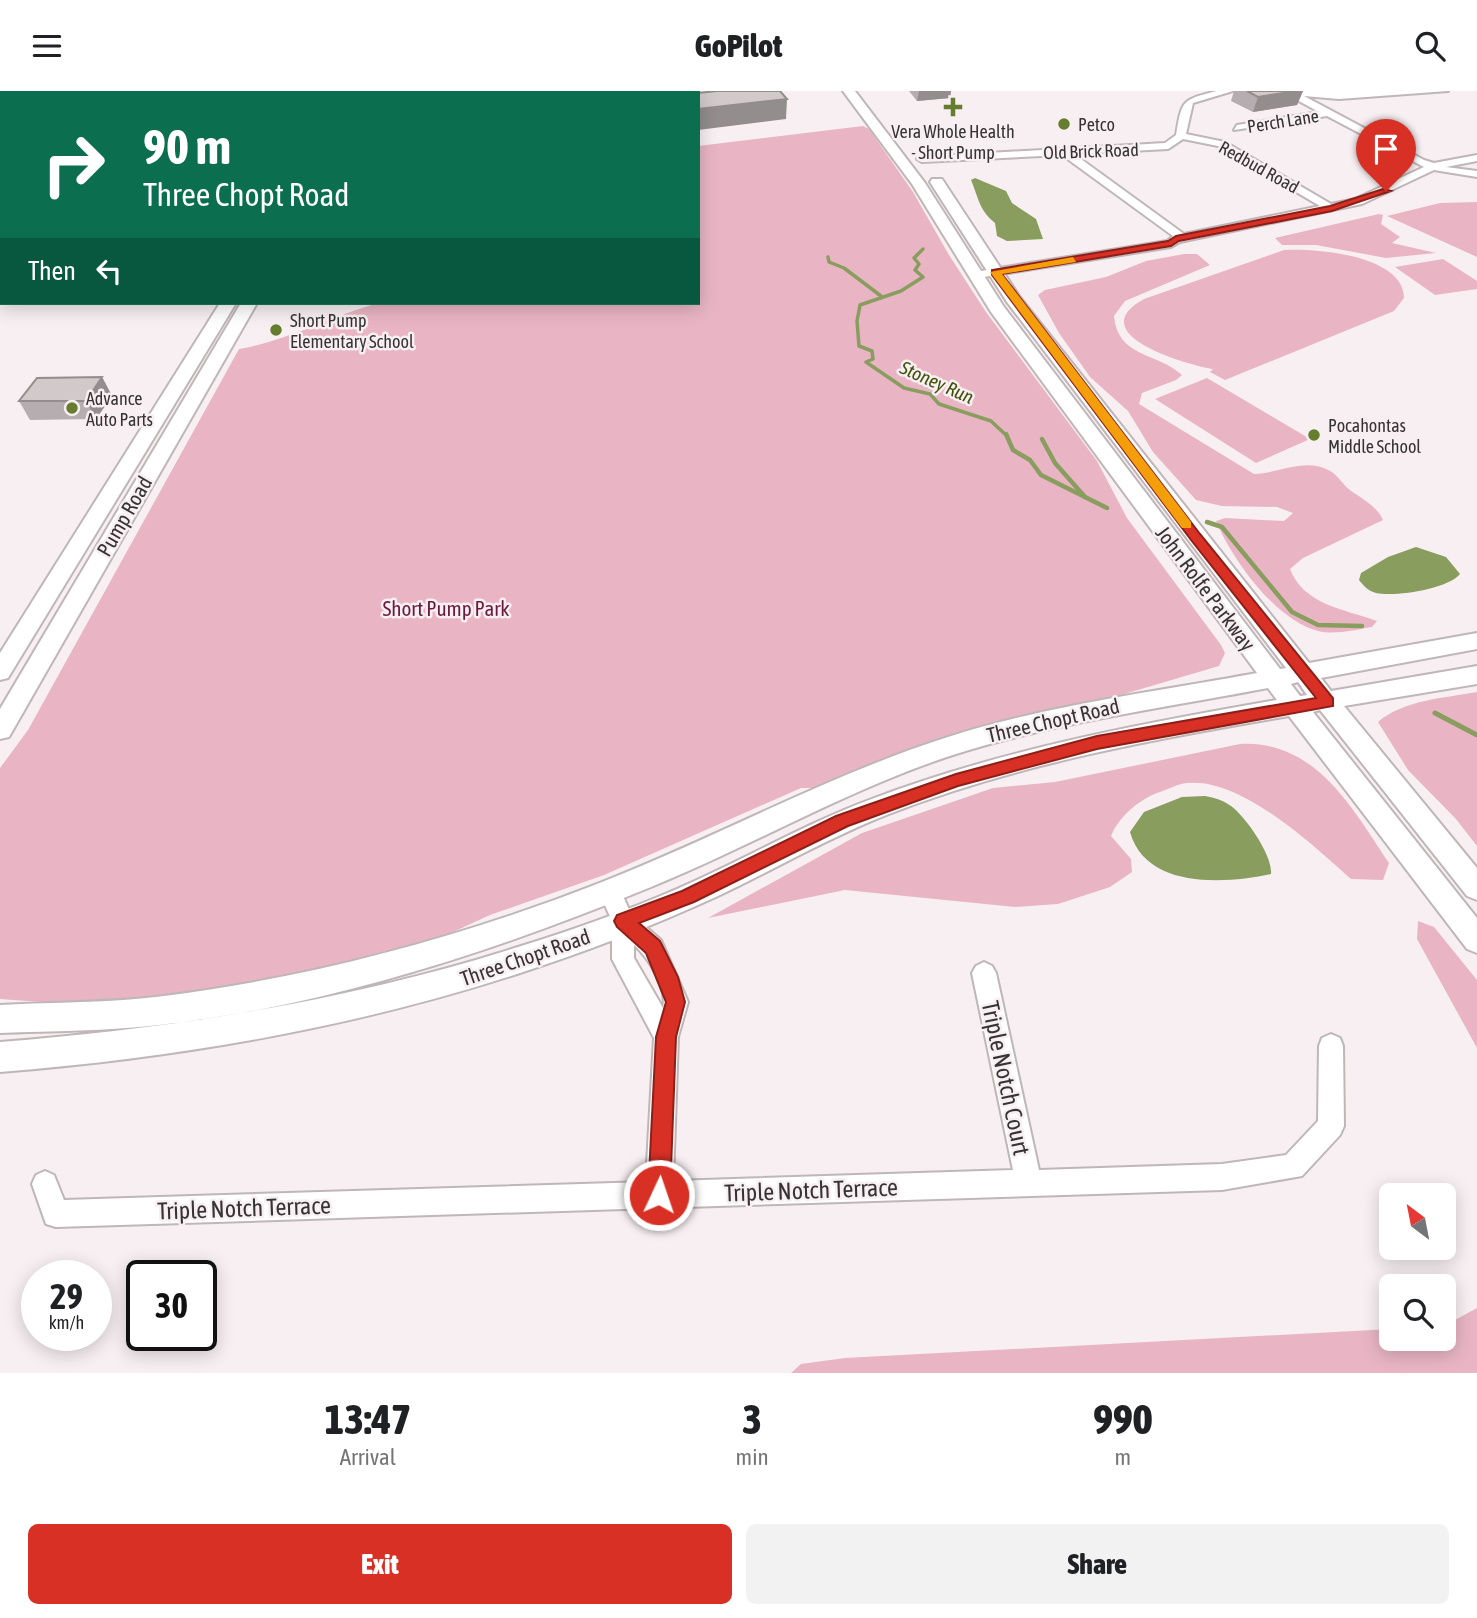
<!DOCTYPE html>
<style>
:root{--surface:#fff;--page:#f2f2f2;--text:#202124;--muted:#757577;--accent:#d93025}
body{margin:0;font-family:"Asap Condensed",sans-serif;background:var(--page);color:var(--text);height:100vh;display:flex;flex-direction:column;font-size:26px;white-space:nowrap}
*{box-sizing:border-box;margin:0}
p{font-size:23px;color:var(--muted)}
.icon{flex:none;width:38px;height:38px;fill:none;stroke:currentColor;stroke-width:2;stroke-linecap:round;stroke-linejoin:round}
.map{position:relative;height:1282px;overflow:hidden}
.side{display:flex;flex-direction:column;background:var(--surface);flex:1}
.side>*{flex:none}
.guide{position:absolute;left:0px;top:0px;width:700px;height:214px;box-shadow:0 4px 18px #0003;background:#0b6e4f;color:#fff;overflow:hidden}
.needle{width:46px;rotate:328deg}
.buttons{position:absolute;left:1379px;top:1092px;display:grid;gap:14px}
.buttons a{display:grid;place-items:center;width:77px;height:77px;border-radius:10px;background:var(--surface);box-shadow:0 4px 18px #0003;font-size:35px}
.speed{position:absolute;left:21px;top:1169px;display:flex;gap:14px;font-size:35px;font-weight:700;text-align:center}
.speed>*{display:grid;place-content:center;width:91px;height:91px;border-radius:50%;background:var(--surface);box-shadow:0 4px 18px #0003;line-height:1}
.speed small{font-size:18px;font-weight:400}
.speed .limit{border:4px solid #111;border-radius:10px;background:#fff;color:#111}
.pin{position:absolute;display:grid;place-items:center;width:60px;height:60px;color:#fff;margin:-72px -30px;border-radius:50% 50% 50% 0;rotate:-45deg;box-shadow:0 0 7px #0007}
.pin .icon{rotate:45deg}
.me{position:absolute;width:77px;margin:-38px;rotate:3deg;stroke-linejoin:round;filter:drop-shadow(0 0 5px #0008)}
.turn{display:flex;align-items:center;gap:24px;height:147px;padding:0 28px;font-size:32px}
.turn .icon{width:91px;height:91px;stroke-width:2.5}
.turn b{display:block;font-size:49px;line-height:60px}
.then{display:flex;align-items:center;height:66px;padding:0 28px;background:#0003;gap:14px;font-size:26px}
.eta{display:flex;justify-content:space-evenly;align-items:center;height:119px;text-align:center}
.eta b{font-size:42px;font-weight:800;line-height:49px}
.cta{display:flex;gap:14px;margin-top:auto;padding:14px 28px}
.cta a{flex:1;height:80px;border-radius:10px;background:var(--accent);color:#fff;font-size:28px;font-weight:800;line-height:80px;text-align:center}
.cta a+a{background:var(--page);color:var(--text)}
header{display:flex;justify-content:space-between;align-items:center;height:91px;padding:0 28px;background:var(--surface);font-size:32px;font-weight:800}
.map>svg:first-child{display:block}
</style>
<header><svg class="icon" aria-label="menu" viewBox="0 0 24 24"><path d="M4 6h16M4 12h16M4 18h16"/></svg>GoPilot<svg class="icon" aria-label="search" viewBox="0 0 24 24"><circle cx="10" cy="10" r="6"/><path d="M15 15l6 6"/></svg></header>
<div class="map">
<svg width="1477" height="1282" viewBox="0 0 1477 1282">
<rect width="100%" height="100%" fill="#f8eff2"/>
<!-- green -->
<g fill="#e9b5c5">
<path d="M863 35 869 38 913 101 949 164 986 221 1097 370 1127 427 1221 554 1225 562 1219 575 1016 635 838 697H801L604 784 490 824 379 875 160 920 0 908V677L28 639 239 258C287 250 329 226 375 213L698 212V55Z"/>
<path d="M1477 111V166L1387 125 1440 112Z"/>
<path d="M1379 123 1383 124 1381 133 1400 146 1392 152 1436 162 1386 167 1316 154H1282L1275 147Z"/>
<path d="M1284 159C1315 157 1404 164 1404 207L1394 220 1225 289 1210 281 1213 278C1187 274 1080 243 1144 208Z"/>
<path d="M1184 163H1197L1210 174 1125 210 1114 225C1118 267 1157 261 1182 284L1176 289 1142 302 1139 313 1254 383C1280 382 1306 366 1330 380 1338 384 1343 394 1350 399 1362 408 1377 415 1383 429L1303 467 1290 478C1304 514 1344 518 1377 530L1372 536C1355 539 1335 544 1318 540 1275 529 1232 468 1216 430L1225 427 1284 430 1293 422 1277 416 1222 415 1196 409 1153 361 1128 320 1090 286 1059 242 1038 204 1045 199 1106 186 1146 170Z"/>
<path d="M1443 168 1477 190V198L1435 204 1395 176Z"/>
<path d="M1207 287 1310 348 1256 372 1155 308Z"/>
<path d="M1477 601V755L1456 728 1408 679 1378 631C1403 609 1445 607 1477 601Z"/>
<path d="M1240 653C1316 649 1352 717 1389 772L1383 789 1351 788C1314 755 1241 686 1187 692 1177 693 1167 699 1157 702 1137 710 1119 726 1111 745L1131 768 1132 781 1110 796 1058 813 1015 816 845 799 708 827 862 742 993 697 1055 691Z"/>
<path d="M1418 830 1434 836 1477 889V957L1417 848Z"/>
<path d="M1477 1217V1282H791L801 1273 845 1267 1391 1238V1248H1444V1235Z"/>
</g>
<!-- water -->
<g fill="#899d5e">
<path d="M975 87 1006 100 1012 112 1036 128 1043 148 1007 150 997 145 995 132C979 119 979 108 971 89Z"/>
<path d="M1416 456 1446 466 1460 483C1448 498 1395 506 1376 502 1368 500 1364 495 1359 489L1361 482 1388 466Z"/>
<path d="M1205 705C1215 707 1223 709 1231 715 1246 726 1273 765 1271 783 1224 793 1146 798 1130 741L1144 721 1182 706Z"/>
</g>
<g fill="none" stroke-linecap="round" stroke-linejoin="round">
<!-- stream-far2 -->
<g stroke="#899d5e" stroke-width="3.5">
<path d="M923 158 914 167 919 173 915 179 923 186 901 200 860 214 857 230 859 255 872 260 873 268 866 271 904 297 930 303 939 313 991 330 1007 345"/>
<path d="M828 166 829 171 844 177 881 205"/>
</g>
<!-- stream-far1 -->
<g stroke="#899d5e" stroke-width="4.5">
<path d="M1006 343 1013 359 1030 369 1041 384 1107 417"/>
<path d="M1042 348 1055 372 1085 406"/>
<path d="M1207 431 1222 436 1292 521 1318 534 1362 535"/>
</g>
<!-- stream -->
<path stroke="#899d5e" stroke-width="5" d="M1435 622 1477 644"/>
<defs>
<g id="minor">
<path d="M1217 0H1233L1193 12 1186 43 1225 51 1331 113 1355 108 1424 76 1327 25 1234 39 1237 34 1319 21 1288 4 1264 0H1448L1339 8 1304 5 1424 69 1434 72 1477 64V70L1446 76 1477 80V86L1434 79 1362 113 1180 151 1171 156 971 188V182L975 181 1167 150 1173 145 1062 64 922 71 917 68 918 66 1165 52 1176 44C1182 8 1182 9 1217 0ZM1183 48 1218 55 1320 115 1184 143 1074 63 1168 58Z"/>
<path d="M610 792 618 794 631 823 661 849 688 911 678 946 673 1090 1013 1079 972 882 976 875 984 871 992 875 996 882 1039 1079 1222 1073 1286 1064 1318 1030 1319 955 1322 947 1331 943 1340 947 1343 955 1344 1035 1340 1044 1302 1085 1222 1099 56 1136 46 1133 32 1093 36 1084 45 1080 54 1084 64 1109 646 1091 654 947 612 868V830L599 801 602 794ZM634 854C648 866 668 897 663 917L634 867Z"/>
</g>
<g id="major">
<rect x="324" y="0" width="12" height="2"/>
<path d="M344 0H356L357 2H345Z"/>
<path d="M566 0H591L564 2Z"/>
<path d="M653 0H678L651 2Z"/>
<path d="M843 0H855L925 92 1004 216 1280 578 1286 577 1007 211 930 91 932 88H942L1019 205 1309 572 1477 542V558L1321 587 1331 600 1477 575V593L1344 615 1477 777V809L1467 805 1320 619 1313 621 1477 827V862L1467 858 1289 625C1154 648 1017 673 889 723 830 746 775 778 718 805 653 835 585 861 517 883 348 938 176 967 0 981V951C176 937 349 910 518 856 579 837 641 815 699 788 756 762 810 731 869 709 1000 659 1139 633 1277 609L1268 597C1164 617 1057 631 956 663 850 697 754 754 651 796 495 860 328 915 159 934 107 940 53 940 0 942V914C55 911 110 912 164 905 314 886 462 846 602 791 719 745 829 684 948 646 1048 614 1154 601 1257 582L991 221 912 93ZM1298 591 1307 604 1300 605 1291 593Z"/>
<rect x="0" y="73" width="2" height="8"/>
<path d="M220 212H236L8 587 0 589V562Z"/>
<path d="M241 212H257L9 646 0 648V618Z"/>
</g>
</defs>
<!-- minor casing -->
<use href="#minor" stroke="#bfb6b8" stroke-width="4"/>
<!-- major casing -->
<use href="#major" stroke="#bfb6b8" stroke-width="4"/>
<!-- minor -->
<use href="#minor" fill="#fff" fill-rule="evenodd"/>
<!-- major -->
<use href="#major" fill="#fff" fill-rule="evenodd"/>
</g>
<!-- wall -->
<g fill="#b5adaf">
<path d="M909 0H951L950 7 917 10Z"/>
<path d="M1234 0H1303L1297 14 1253 21 1231 10Z"/>
<path d="M102 286 112 305 96 328 30 329 19 310Z"/>
</g>
<!-- shaded-wall -->
<g fill="#938d8e">
<path d="M0 0H40L39 2H2V26L0 31Z"/>
<path d="M399 0H428L429 1 399 2Z"/>
<path d="M919 0H951L950 7 917 10Z"/>
<path d="M1296 0H1303L1297 14 1253 21 1258 6Z"/>
<path d="M787 8 786 28 698 39V18Z"/>
<path d="M2 99V133L0 135V101Z"/>
<path d="M2 137V169L1 170 0 138Z"/>
<path d="M102 286 112 305 96 328 86 310Z"/>
</g>
<!-- building -->
<g fill="#d2c9cb" stroke="#938d8e" stroke-width="2">
<path d="M717 0H780L787 8 698 18V2Z"/>
<path d="M1247 0H1296L1258 6Z"/>
<path d="M0 83H2V99L0 101Z"/>
<path d="M102 286 86 310H19L37 287Z"/>
</g>
<!-- route -->
<path fill="#d93025" stroke="#8d1f18" stroke-width="2" d="M1383 98 1391 100 1332 120 1179 150 1171 155 1002 183 1200 443 1333 607V615L1097 658 958 695 848 735 694 811 639 832 660 850 678 886 685 911 676 946 670 1104 666 1112 659 1115 651 1112 648 1104 656 946 666 911 646 862 617 836 614 830 617 824 682 800 836 725 956 683 1097 645 1316 607 1191 449 992 184V179L1168 150 1176 145 1330 115Z"/>
<!-- slow -->
<path fill="#f59e0b" d="M1073 166 1076 171 1002 183 1191 431V437H1182L990 181Z"/>
<!-- markers -->
<g fill="#667d2f" stroke="#f8eff2" stroke-width="2.5">
<path d="M949.5 5.5h7v7h7v7h-7v7h-7v-7h-7v-7h7z"/>
<circle cx="1064" cy="33" r="7"/>
<circle cx="276" cy="239" r="7"/>
<circle cx="72" cy="317" r="7"/>
<circle cx="1314" cy="344" r="7"/>
</g>
<g text-anchor="middle" dominant-baseline="central" stroke-width="5" stroke-linejoin="round" paint-order="stroke">
<!-- far-street labels -->
<g font-size="18" fill="#363334" stroke="#f8eff2">
<text transform="translate(1283 30) rotate(-9)">Perch Lane</text>
<text transform="translate(1091 60) rotate(-2)">Old Brick Road</text>
<text transform="translate(1259 76) rotate(29)">Redbud Road</text>
</g>
<!-- far-poi labels -->
<g font-size="18" fill="#363334" stroke="#f8eff2" text-anchor="start">
<text x="1078" y="33">Petco</text>
<text x="953" y="40" text-anchor="middle">Vera Whole Health<tspan x="953" dy="21">- Short Pump</tspan></text>
<text x="290" y="229">Short Pump<tspan x="290" dy="21">Elementary School</tspan></text>
<text x="86" y="307">Advance<tspan x="86" dy="21">Auto Parts</tspan></text>
<text x="1328" y="334">Pocahontas<tspan x="1328" dy="21">Middle School</tspan></text>
</g>
<!-- far-water labels -->
<g font-size="19" font-style="italic" fill="#405209" stroke="#f8eff2">
<text transform="translate(937 291) rotate(24)">Stoney Run</text>
</g>
<!-- street labels -->
<g font-size="21" fill="#363334" stroke="#f8eff2">
<text transform="translate(124 425) rotate(-60)">Pump Road</text>
<text transform="translate(1206 497) rotate(53)">John Rolfe Parkway</text>
<text transform="translate(1053 629) rotate(-13)">Three Chopt Road</text>
<text transform="translate(525 866) rotate(-19)">Three Chopt Road</text>
</g>
<!-- park labels -->
<g font-size="21" fill="#6b193d" stroke="#f8eff2">
<text x="446" y="517">Short Pump Park</text>
</g>
<!-- near-street labels -->
<g font-size="24" fill="#363334" stroke="#f8eff2">
<text transform="translate(1006 987) rotate(78)">Triple Notch Court</text>
<text transform="translate(811 1099) rotate(-2)">Triple Notch Terrace</text>
<text transform="translate(244 1117) rotate(-2)">Triple Notch Terrace</text>
</g>
</g>
</svg>
<div class="buttons">
<a><svg class="needle" viewBox="-14 -14 28 28"><path d="M0-13l5 13h-10z" fill="#e53935"/><path d="M0 13l5-13h-10z" fill="#757577"/></svg></a>
<a><svg class="icon" aria-label="search" viewBox="0 0 24 24"><circle cx="10" cy="10" r="6"/><path d="M15 15l6 6"/></svg></a>
</div>
<div class="speed"><div>29<small>km/h</small></div><div class="limit">30</div></div>
<div class="pin" style="left:1386px;top:100px;background:#d93025"><svg class="icon" aria-label="arrive" viewBox="0 0 24 24"><path d="M6 21V4h12l-3 4 3 4H6"/></svg></div>
<svg class="me" style="left:659px;top:1104px" viewBox="-20 -20 40 40"><circle r="17" fill="#d93025" stroke="#fff" stroke-width="3"/><path d="M0-11L8 9 0 5-8 9z" fill="#fff"/></svg>
<div class="guide">
<div class="turn"><svg class="icon" aria-label="right" viewBox="0 0 24 24"><path d="M7 20v-9h11M14 6l5 5-5 5"/></svg><div><b>90 m</b>Three Chopt Road</div></div>
<div class="then">Then<svg class="icon" aria-label="left" viewBox="0 0 24 24"><path d="M17 20v-9H6M10 6l-5 5 5 5"/></svg></div>
</div>
</div>
<section class="side">
<div class="eta">
<div><b>13:47</b><p>Arrival</p></div>
<div><b>3</b><p>min</p></div>
<div><b>990</b><p>m</p></div>
</div>
<div class="cta"><a>Exit</a><a>Share</a></div>
</section>
